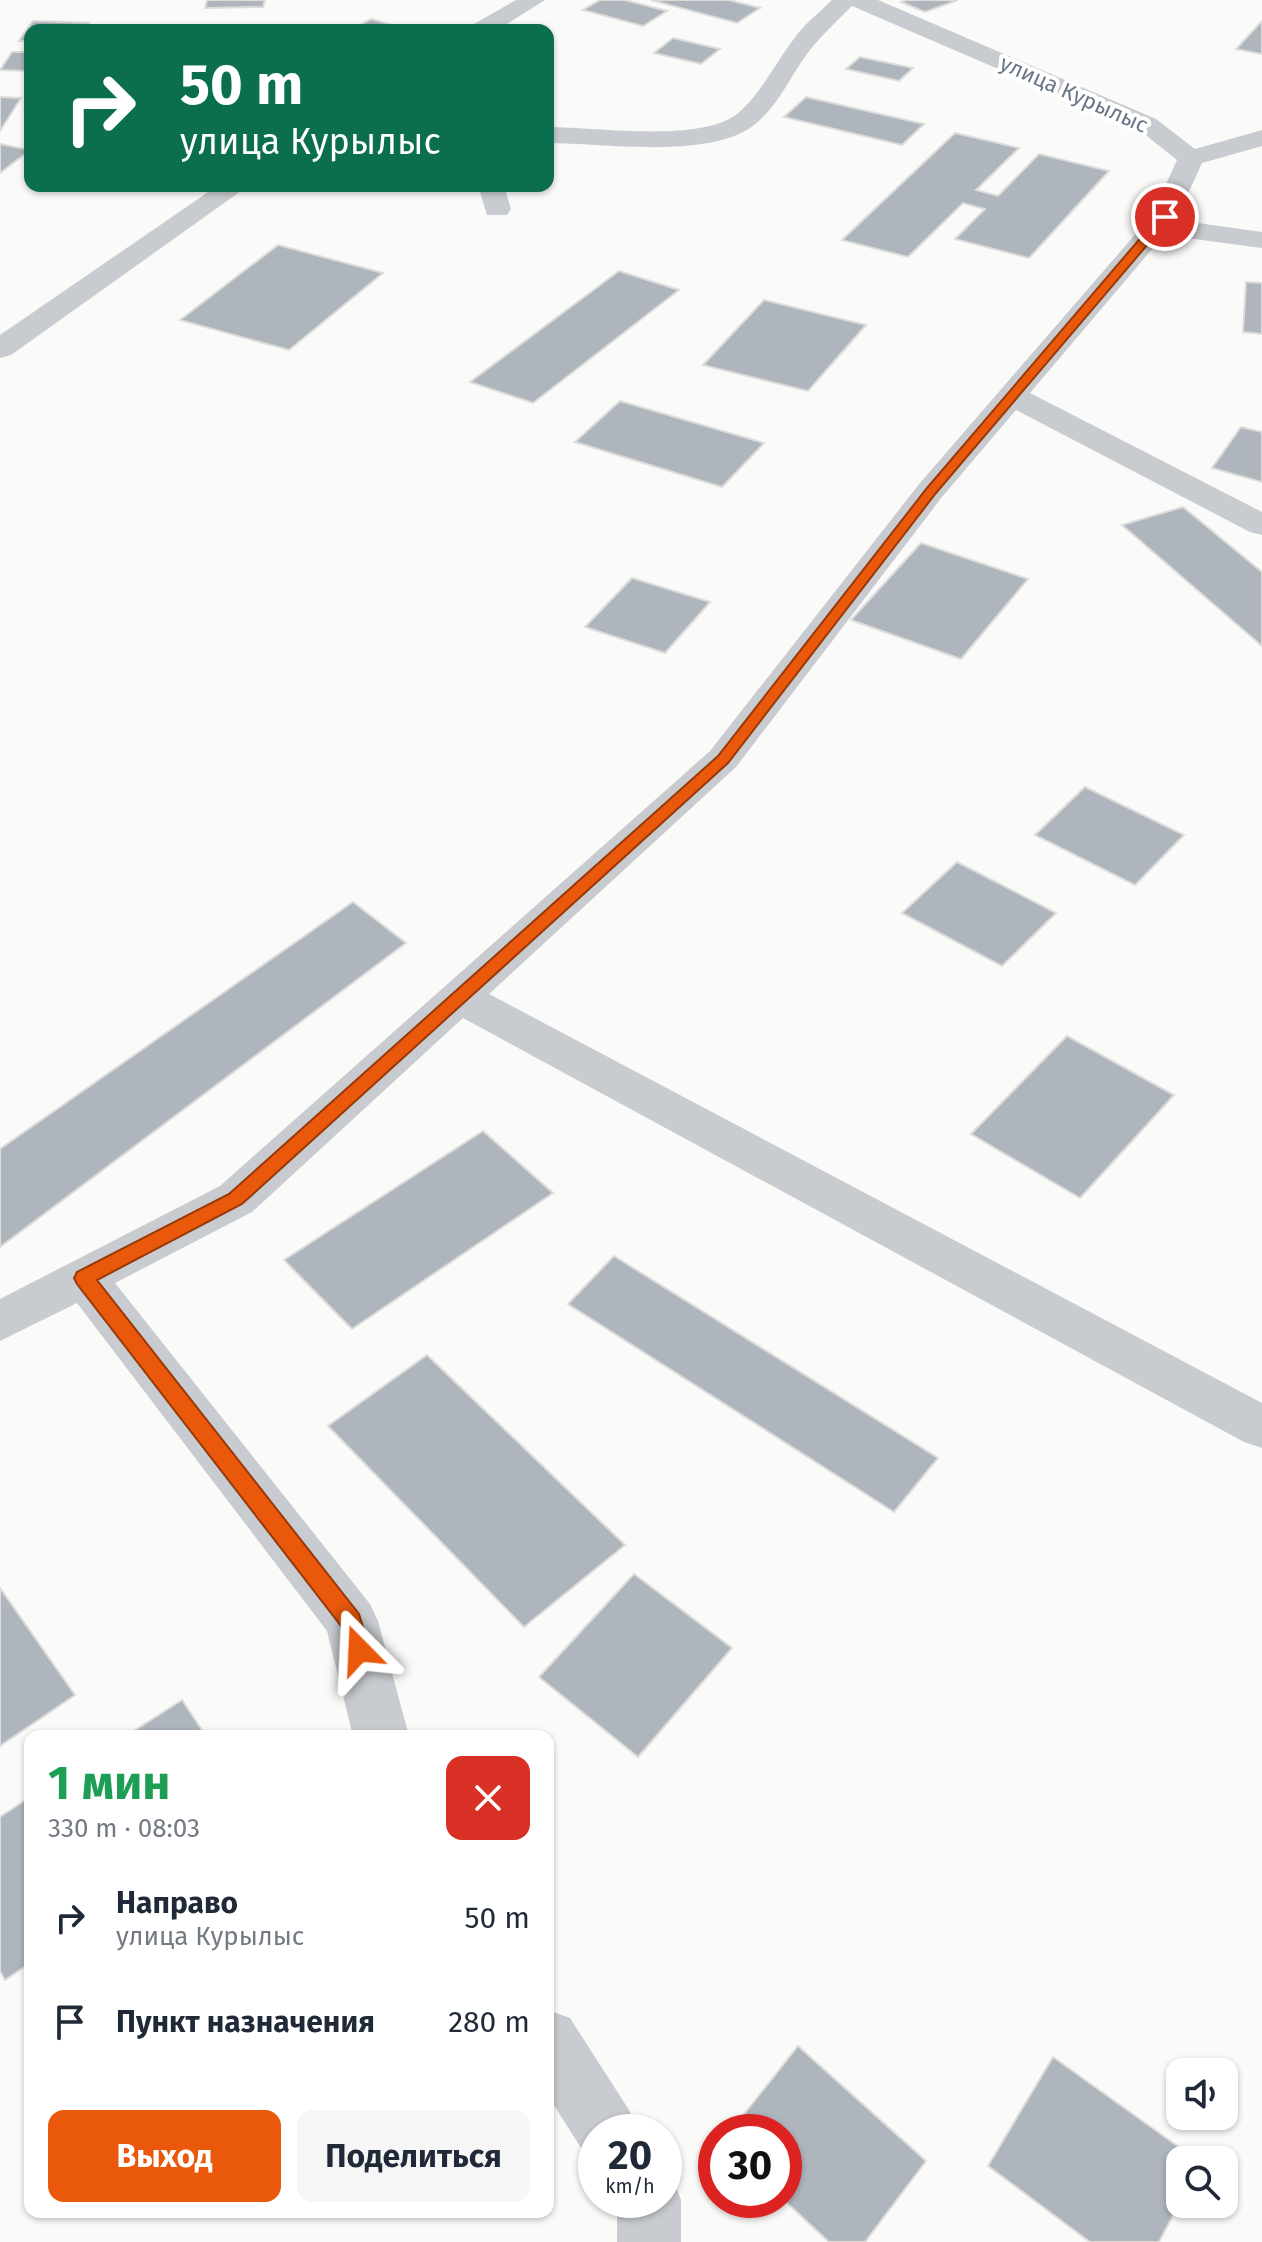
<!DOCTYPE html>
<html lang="ru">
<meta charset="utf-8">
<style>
:root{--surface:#fff;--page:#f6f6f7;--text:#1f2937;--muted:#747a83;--accent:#ea580c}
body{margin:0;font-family:"Fira Sans",sans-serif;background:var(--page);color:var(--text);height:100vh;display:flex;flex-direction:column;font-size:30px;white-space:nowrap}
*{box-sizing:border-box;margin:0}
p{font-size:26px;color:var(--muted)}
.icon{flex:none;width:44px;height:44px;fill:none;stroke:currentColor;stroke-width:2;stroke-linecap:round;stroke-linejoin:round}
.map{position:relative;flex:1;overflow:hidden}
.details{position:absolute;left:24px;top:1730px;width:530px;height:488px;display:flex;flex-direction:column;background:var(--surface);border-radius:16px;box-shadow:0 2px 6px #0004}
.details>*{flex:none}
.top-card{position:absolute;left:24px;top:24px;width:530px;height:168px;border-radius:16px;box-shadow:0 2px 6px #0004;background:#0b6e4f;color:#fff;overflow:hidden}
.fabs{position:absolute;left:1166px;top:2058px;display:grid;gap:16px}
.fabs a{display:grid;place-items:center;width:72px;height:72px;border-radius:16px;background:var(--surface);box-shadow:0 2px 6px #0004;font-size:40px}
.speed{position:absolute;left:578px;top:2114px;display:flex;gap:16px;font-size:40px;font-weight:700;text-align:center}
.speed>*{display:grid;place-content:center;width:104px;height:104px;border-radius:50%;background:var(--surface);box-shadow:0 2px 6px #0004;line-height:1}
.speed small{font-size:20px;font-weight:400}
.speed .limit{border:12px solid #d22;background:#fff;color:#111}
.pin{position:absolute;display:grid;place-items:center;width:68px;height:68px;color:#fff;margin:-34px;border:4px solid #fff;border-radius:50%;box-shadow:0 2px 8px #0007}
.me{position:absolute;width:88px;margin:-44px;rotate:339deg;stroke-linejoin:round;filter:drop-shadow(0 0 6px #0008)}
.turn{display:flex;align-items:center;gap:28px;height:168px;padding:0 24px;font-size:36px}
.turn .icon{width:104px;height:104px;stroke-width:2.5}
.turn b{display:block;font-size:56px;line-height:68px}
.round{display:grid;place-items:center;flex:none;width:84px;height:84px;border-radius:16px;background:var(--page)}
.head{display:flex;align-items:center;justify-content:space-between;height:136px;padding:0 24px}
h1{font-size:48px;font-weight:700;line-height:60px;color:#1e9e55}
.action{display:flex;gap:16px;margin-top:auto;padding:16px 24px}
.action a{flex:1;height:92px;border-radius:16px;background:var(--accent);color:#fff;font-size:32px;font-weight:700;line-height:92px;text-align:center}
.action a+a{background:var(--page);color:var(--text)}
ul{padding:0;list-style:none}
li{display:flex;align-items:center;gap:24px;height:104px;padding:0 24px}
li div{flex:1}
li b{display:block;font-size:30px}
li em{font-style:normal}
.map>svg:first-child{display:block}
</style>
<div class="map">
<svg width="1262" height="2242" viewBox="0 0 1262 2242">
<rect width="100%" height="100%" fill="#fafaf8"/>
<!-- building -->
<g fill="#afb5bd" stroke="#dcdcda" stroke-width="2">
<path d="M207 0H265L263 7 205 8Z"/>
<path d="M600 0H625L667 11 643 26 583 10Z"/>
<path d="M651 0H729L760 8 737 23Z"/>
<path d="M907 0H958L925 12 901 2Z"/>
<path d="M371 19 406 29 351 30Z"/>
<path d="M33 21 89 23 85 30H30V41H19Z"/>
<path d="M1262 21V54L1236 49Z"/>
<path d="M673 38 720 49 701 64 654 53Z"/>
<path d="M12 52H30V71L0 70Z"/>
<path d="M860 57 913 68 899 81 846 69Z"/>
<path d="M0 97 21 98 0 131Z"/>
<path d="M806 97 924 124 902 145 784 117Z"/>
<path d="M955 133 1019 148 976 190 998 196 1039 154 1109 171 1029 258 955 239 985 209 963 203 908 257 842 240Z"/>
<path d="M0 144 30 150 0 173Z"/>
<path d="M278 245 383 273 289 350 180 320Z"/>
<path d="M619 271 679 290 533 403 470 382Z"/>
<path d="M1246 282 1262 283V334L1243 332Z"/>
<path d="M764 300 866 325 808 391 703 365Z"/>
<path d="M620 401 764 443 722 487 575 442Z"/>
<path d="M1241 427 1262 432V482L1212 468Z"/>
<path d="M1183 507 1262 572V646L1122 525Z"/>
<path d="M921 543 1028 579 961 659 851 620Z"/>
<path d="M632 578 710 602 665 653 585 627Z"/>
<path d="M1085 787 1184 835 1135 885 1035 835Z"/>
<path d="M957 862 1056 913 1002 966 902 913Z"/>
<path d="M353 902 406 943 0 1247V1149Z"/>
<path d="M1067 1036 1174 1095 1080 1198 971 1134Z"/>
<path d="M483 1131 553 1193 352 1329 284 1260Z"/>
<path d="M614 1256 938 1458 894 1512 568 1304Z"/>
<path d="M427 1355 625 1545 524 1627 328 1426Z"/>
<path d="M634 1574 732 1648 638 1757 539 1677Z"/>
<path d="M0 1588 75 1695 0 1746Z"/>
<path d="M182 1700 206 1736H126Z"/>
<path d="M30 1797V1963L5 1980 0 1971V1817Z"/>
<path d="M798 2046 926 2161 865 2242H829L784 2200V2132H730Z"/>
<path d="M1053 2057 1197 2160H1180V2202L1159 2242H1090L988 2166Z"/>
</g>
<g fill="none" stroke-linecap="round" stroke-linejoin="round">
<!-- minor -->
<g fill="#c8cbcf" fill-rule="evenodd">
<path d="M516 0H545L497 30H468L472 25Z"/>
<path d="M832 0H878L1156 119 1195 149 1262 130V146L1202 163 1176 220 1262 232V248L1164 235 1030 393 1262 512V535L1250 532 1016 410 942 497 736 767 489 994 1262 1403V1448L1244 1442 463 1018 252 1212 115 1283 370 1604 378 1621 409 1736H353L327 1631 77 1303 0 1341V1299L220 1186 710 751 920 483 1152 215 1177 160 1138 129 852 6C839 19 825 32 813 46 793 70 780 105 754 125 709 160 604 143 548 143V127C596 127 700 143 737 114 760 95 775 64 793 40 803 25 819 13 832 0Z"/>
<path d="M217 186H248L11 355 0 358V335Z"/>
<path d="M478 186H504L511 209 507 215H487Z"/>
<path d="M548 2010 570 2018 629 2110 638 2132H596V2159L585 2154 548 2096Z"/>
<path d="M664 2174 672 2177 681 2200V2242H617V2200H664Z"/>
</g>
</g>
<!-- route -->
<path fill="#ea580c" stroke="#983908" stroke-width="2" d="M1161 214 1171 217 936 493 728 763 242 1204 97 1280 359 1614 370 1650 366 1657 359 1660 351 1657 341 1626 77 1284 74 1278 77 1272 229 1194 718 756 927 488Z"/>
<g text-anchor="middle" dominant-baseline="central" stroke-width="8" stroke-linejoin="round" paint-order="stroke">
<!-- street labels -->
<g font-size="22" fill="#697789" stroke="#fff">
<text transform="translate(1074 94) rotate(24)">улица Курылыс</text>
</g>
</g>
</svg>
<div class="fabs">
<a><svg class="icon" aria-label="sound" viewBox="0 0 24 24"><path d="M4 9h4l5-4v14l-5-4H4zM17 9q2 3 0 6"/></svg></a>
<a><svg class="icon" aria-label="search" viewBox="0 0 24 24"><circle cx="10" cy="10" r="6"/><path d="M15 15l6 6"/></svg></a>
</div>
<div class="speed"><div>20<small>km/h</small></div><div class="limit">30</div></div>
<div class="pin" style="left:1165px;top:217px;background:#d93025"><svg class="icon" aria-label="arrive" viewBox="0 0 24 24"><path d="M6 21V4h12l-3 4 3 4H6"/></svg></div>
<svg class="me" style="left:359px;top:1650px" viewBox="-20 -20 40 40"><path d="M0-17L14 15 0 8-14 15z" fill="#ea580c" stroke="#fff" stroke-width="4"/></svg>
<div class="top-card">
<div class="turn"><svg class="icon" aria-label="right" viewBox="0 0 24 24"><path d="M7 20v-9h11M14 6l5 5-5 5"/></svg><div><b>50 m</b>улица Курылыс</div></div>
</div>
<section class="details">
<div class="head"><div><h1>1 мин</h1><p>330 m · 08:03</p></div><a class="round" style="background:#d93025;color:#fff"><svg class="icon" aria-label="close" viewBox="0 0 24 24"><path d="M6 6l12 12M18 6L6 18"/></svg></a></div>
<ul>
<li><svg class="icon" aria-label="right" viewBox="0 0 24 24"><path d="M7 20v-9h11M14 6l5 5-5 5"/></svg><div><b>Направо</b><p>улица Курылыс</p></div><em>50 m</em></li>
<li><svg class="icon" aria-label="arrive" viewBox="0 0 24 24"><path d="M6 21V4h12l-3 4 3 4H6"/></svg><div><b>Пункт назначения</b></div><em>280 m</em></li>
</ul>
<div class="action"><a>Выход</a><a>Поделиться</a></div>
</section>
</div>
